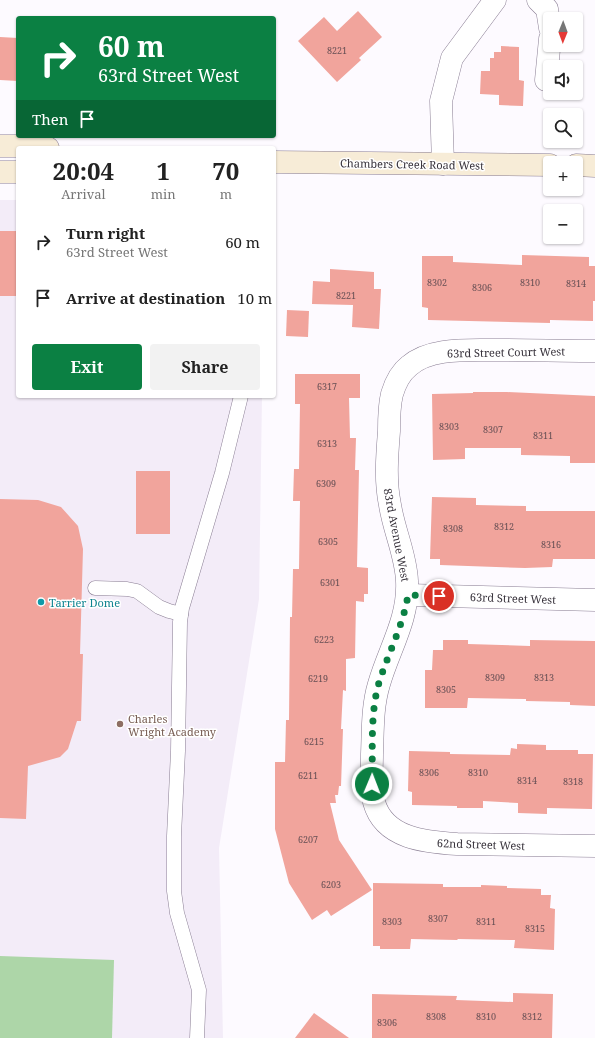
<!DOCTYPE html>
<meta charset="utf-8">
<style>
:root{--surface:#fff;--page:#f2f2f2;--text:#222;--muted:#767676;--accent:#0b8043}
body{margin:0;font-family:"Noto Serif",serif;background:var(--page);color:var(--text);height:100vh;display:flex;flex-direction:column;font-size:15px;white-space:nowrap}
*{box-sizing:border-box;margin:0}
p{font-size:13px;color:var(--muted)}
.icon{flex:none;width:22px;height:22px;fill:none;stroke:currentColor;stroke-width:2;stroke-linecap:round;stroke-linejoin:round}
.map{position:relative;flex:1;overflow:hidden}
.side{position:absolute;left:16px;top:146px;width:260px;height:252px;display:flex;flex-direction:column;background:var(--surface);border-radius:4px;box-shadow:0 1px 3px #0004}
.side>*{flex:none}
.guide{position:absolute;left:16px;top:16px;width:260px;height:122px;border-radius:4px;box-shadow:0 1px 3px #0004;background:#0b8043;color:#fff;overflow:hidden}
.needle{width:26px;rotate:181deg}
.tools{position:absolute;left:543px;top:12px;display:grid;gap:8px}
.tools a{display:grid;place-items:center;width:40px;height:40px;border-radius:4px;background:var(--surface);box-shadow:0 1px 3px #0004;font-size:20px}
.pin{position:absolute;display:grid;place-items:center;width:34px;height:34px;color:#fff;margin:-17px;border:2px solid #fff;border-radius:50%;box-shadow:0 1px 4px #0007}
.me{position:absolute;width:44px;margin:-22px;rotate:1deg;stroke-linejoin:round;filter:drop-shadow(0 0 3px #0008)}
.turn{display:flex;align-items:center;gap:14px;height:84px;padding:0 16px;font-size:18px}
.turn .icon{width:52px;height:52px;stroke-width:2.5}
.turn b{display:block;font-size:28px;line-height:34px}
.then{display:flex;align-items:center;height:38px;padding:0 16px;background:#0003;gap:8px;font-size:15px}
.eta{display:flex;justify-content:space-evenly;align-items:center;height:68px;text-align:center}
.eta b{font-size:24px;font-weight:700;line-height:28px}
.button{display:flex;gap:8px;margin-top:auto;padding:8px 16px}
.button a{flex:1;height:46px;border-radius:4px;background:var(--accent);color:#fff;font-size:16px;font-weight:700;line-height:46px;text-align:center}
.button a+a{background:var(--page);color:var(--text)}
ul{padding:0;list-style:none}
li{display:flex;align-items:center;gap:12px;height:56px;padding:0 16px}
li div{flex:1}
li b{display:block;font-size:15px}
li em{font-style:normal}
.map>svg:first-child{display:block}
</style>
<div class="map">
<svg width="595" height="1038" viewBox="0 0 595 1038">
<rect width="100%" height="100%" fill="#fdfaff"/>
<!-- built -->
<path fill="#f3ecf8" d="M0 200H18V396H262L259 599 219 848 223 1038H0Z"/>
<!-- green -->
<path fill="#add6a8" d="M0 956 114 960 112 1038H0Z"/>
<!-- building -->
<g fill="#f1a49c">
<path d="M358 11 382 37 359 58 361 60 337 82 298 41 324 17 337 31Z"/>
<path d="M0 37 18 38V81L0 80Z"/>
<path d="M501 46 519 47V80L524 81 523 106 499 105V95L480 94 481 71H490V58H494V52H501Z"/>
<rect x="0" y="231" width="18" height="65"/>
<path d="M522 255 589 257V266H595V301H593V321L550 320V323L428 320V308L422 307V256H453V262L522 265Z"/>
<path d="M330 269 374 272V289H381L379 329 352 327 353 305 312 304 313 281 330 282Z"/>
<path d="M287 310 309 311 308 337 286 336Z"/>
<path d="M295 374H360V398H349L350 438H356L355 470H359L357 567 368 568V594H364V602L356 601 355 658 346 659V691L343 690 341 729H343L341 786H339L338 795H335L336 803H330L339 840 372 890 331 916 327 910 312 920 289 883 275 829V762H285L286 720H289L290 617H292L293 569H299L300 501H293L294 469H299L300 404H295Z"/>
<path d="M473 392H507L595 396V463H570V456L521 455V448H465V459L433 460 432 394 473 393Z"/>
<rect x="136" y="471" width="34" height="63"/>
<path d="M432 497 476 498V505L526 506V511H595V559H553L552 567 525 568 440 565V559H430Z"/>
<path d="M0 499 38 500 61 507 78 526 83 549 80 654H83L81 721H77L68 749 60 757 28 766 26 819 0 818Z"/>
<path d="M443 640H468V644L530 646V640L595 641V706L570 705V702L526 701V699L468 698 467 708H425V670H432L433 650H443Z"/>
<path d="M517 744 546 745V750H578V754H593L592 809 547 808V814L518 813V803L483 801V808H457V806L412 805V792L408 791 409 751 450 752V754L510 755 511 748 517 749Z"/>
<path d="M373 883 443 884V887H481V885L507 886V888L541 889V895H551L550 908 555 909 554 950 514 948 515 940 458 939 457 940 411 939 410 949H380V946H373Z"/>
<path d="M513 993 553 994 552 1038H372V994L457 996 456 1000 513 1002Z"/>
<path d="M314 1013 349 1038H295Z"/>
</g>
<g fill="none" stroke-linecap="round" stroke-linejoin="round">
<defs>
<g id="lane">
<path d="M95 588 127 589 137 591 159 607 169 611 181 614"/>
<path d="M197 1038 199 990 177 913 174 891V836L178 751 180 622 182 608 222 473 241 396"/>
</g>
<g id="street">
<path d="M538 0 547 9 550 28"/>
<path d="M546 80 550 39"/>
<path d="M443 164 441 101 452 58 495 0"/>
<path d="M595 351C563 351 531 350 498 350 480 350 461 349 443 352 430 354 418 358 409 366 400 373 395 384 392 394 389 406 389 419 389 431 387 456 385 481 390 505 394 531 406 555 407 581 409 619 389 649 379 684 372 707 373 731 372 754 372 770 370 787 374 802 384 839 426 842 457 844L595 846"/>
<path d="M408 595 595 600"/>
</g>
<g id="secondary">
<path d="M0 146H44L48 148"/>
<path d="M274 162 550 165"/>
<path d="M576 165 595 166"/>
<path d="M0 172H18"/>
</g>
</defs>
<!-- lane casing -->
<use href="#lane" stroke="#897d93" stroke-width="15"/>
<!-- street casing -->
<use href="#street" stroke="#897d93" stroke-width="23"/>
<!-- secondary casing -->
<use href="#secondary" stroke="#897d93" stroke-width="23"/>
<!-- lane -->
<use href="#lane" stroke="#fff" stroke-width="14"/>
<!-- street -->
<use href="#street" stroke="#fff" stroke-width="22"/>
<!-- secondary -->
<use href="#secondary" stroke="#f7ecd7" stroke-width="22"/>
</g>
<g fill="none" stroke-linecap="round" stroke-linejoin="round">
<!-- route -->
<path stroke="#0b8043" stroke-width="7" stroke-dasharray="0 12.6" d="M372 784C373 752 370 717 378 686 387 655 403 627 408 595L439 596"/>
</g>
<!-- markers -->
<circle fill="#0f9aa8" stroke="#fff" stroke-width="1.5" cx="41" cy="602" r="4"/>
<circle fill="#8d6e63" stroke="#fff" stroke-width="1.5" cx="120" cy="724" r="4"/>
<g text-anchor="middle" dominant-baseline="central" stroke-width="3" stroke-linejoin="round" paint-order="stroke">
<!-- number labels -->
<g font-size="9" fill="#664f54">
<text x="337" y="50">8221</text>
<text x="437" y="282">8302</text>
<text x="530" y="282">8310</text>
<text x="576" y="283">8314</text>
<text x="482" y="287">8306</text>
<text x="346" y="295">8221</text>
<text x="327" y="386">6317</text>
<text x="449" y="426">8303</text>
<text x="493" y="429">8307</text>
<text x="543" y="435">8311</text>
<text x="327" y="443">6313</text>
<text x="326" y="483">6309</text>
<text x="504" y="526">8312</text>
<text x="453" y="528">8308</text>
<text x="328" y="541">6305</text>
<text x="551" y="544">8316</text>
<text x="330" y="582">6301</text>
<text x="324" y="639">6223</text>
<text x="495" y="677">8309</text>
<text x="544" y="677">8313</text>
<text x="318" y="678">6219</text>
<text x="446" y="689">8305</text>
<text x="314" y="741">6215</text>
<text x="429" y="772">8306</text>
<text x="478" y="772">8310</text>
<text x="308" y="775">6211</text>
<text x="527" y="780">8314</text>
<text x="573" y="781">8318</text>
<text x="308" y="839">6207</text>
<text x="331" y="884">6203</text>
<text x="438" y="918">8307</text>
<text x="392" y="921">8303</text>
<text x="486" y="921">8311</text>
<text x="535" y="928">8315</text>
<text x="436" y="1016">8308</text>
<text x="486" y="1016">8310</text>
<text x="532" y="1016">8312</text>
<text x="387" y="1022">8306</text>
</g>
<!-- street labels -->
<g font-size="11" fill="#38333c" stroke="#fff">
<text transform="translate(412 164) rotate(1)">Chambers Creek Road West</text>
<text transform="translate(506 352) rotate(-1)">63rd Street Court West</text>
<text transform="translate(397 535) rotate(79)">83rd Avenue West</text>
<text transform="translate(513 598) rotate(2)">63rd Street West</text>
<text transform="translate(481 844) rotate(2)">62nd Street West</text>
</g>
<!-- culture labels -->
<g font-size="11" fill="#0d838f" stroke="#fff" text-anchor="start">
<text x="49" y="602">Tarrier Dome</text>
</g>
<!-- education labels -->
<g font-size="11" fill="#785e54" stroke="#fff" text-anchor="start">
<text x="128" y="718">Charles<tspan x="128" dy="13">Wright Academy</tspan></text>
</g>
</g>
</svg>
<div class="tools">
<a><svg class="needle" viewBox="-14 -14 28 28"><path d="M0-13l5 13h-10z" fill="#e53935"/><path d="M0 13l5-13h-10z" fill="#767676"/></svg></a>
<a><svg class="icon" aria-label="sound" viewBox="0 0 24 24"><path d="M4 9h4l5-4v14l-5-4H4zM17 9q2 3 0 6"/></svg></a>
<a><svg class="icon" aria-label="search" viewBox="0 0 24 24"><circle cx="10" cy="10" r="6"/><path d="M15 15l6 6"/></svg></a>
<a>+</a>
<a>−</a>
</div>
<div class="pin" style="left:439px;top:596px;background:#d93025"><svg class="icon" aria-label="arrive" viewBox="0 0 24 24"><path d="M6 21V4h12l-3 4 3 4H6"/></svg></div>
<svg class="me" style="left:372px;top:784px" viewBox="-20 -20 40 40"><circle r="17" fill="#0b8043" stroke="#fff" stroke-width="3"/><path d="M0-11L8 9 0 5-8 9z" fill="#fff"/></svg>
<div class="guide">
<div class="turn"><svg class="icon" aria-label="right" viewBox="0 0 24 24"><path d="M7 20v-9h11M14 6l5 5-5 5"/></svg><div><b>60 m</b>63rd Street West</div></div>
<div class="then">Then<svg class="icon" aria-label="arrive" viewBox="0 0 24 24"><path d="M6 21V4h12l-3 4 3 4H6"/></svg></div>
</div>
<section class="side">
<div class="eta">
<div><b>20:04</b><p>Arrival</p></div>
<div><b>1</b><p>min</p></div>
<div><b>70</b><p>m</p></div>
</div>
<ul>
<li><svg class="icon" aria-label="right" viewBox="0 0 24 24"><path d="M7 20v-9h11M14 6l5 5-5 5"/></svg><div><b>Turn right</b><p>63rd Street West</p></div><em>60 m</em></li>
<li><svg class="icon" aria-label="arrive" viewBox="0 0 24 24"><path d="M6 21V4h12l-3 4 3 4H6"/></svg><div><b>Arrive at destination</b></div><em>10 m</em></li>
</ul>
<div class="button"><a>Exit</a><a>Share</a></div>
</section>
</div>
